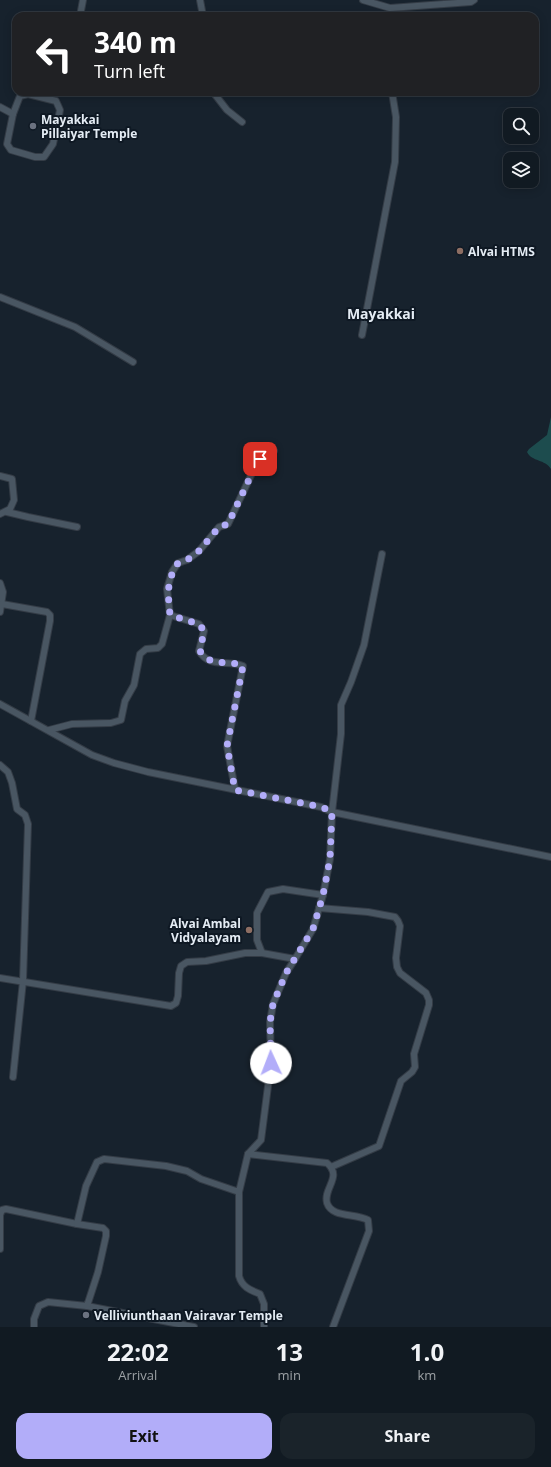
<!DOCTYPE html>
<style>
:root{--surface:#111a22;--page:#1a232a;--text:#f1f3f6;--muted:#9ca1a5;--line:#303840;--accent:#b2adf9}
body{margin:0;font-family:"Open Sans",sans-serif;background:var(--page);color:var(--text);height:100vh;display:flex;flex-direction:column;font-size:15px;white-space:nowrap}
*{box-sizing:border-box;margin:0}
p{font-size:13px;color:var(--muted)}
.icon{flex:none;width:22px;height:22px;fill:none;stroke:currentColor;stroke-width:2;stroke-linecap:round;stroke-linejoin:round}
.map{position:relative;height:1327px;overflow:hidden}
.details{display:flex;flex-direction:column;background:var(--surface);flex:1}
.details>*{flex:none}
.top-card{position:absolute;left:12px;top:12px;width:527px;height:84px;border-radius:12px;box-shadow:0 2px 10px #0003,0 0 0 1px var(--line);background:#202124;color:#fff;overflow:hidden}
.controls{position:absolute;left:503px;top:108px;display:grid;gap:8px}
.controls a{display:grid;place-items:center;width:36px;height:36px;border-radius:8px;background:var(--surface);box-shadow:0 2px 10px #0003,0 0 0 1px var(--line);font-size:20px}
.pin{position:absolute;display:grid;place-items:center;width:34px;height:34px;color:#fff;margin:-17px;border-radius:8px;box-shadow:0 2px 6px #0006}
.me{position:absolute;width:44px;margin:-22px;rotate:358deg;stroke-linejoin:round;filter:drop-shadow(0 0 3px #0008)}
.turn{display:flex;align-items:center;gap:14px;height:84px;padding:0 16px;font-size:18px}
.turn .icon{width:52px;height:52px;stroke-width:2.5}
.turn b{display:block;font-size:28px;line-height:34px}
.eta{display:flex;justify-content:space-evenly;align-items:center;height:68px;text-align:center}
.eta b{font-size:24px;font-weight:700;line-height:28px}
.button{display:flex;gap:8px;margin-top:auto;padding:8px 16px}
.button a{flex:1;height:46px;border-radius:12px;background:var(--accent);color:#111;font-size:16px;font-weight:700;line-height:46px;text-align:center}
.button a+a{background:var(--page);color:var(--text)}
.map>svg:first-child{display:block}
</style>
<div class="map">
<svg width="551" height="1327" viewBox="0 0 551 1327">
<rect width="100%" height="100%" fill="#17222d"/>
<!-- water -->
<path fill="#1d4c4e" d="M551 417V469C545 459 532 462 527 452L529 449 547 435Z"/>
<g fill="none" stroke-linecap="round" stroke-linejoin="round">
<defs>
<g id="minor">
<path d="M200 0 203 16"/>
<path d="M363 0 390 8 471 2 474 0"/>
<path d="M80 16 83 0"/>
<path d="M213 92 227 110 242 122"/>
<path d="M28 94 56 101 60 110 53 144 44 157H35L11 150 7 144 13 114 20 96Z"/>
<path d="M0 107 13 114"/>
<path d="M0 297 75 327 133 362"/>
<path d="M362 335 395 162 396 117 392 92"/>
<path d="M0 476 12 479 14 500 10 509 0 514"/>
<path d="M7 512 28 517 77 527"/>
<path d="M0 583 3 592 0 612"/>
<path d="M2 604 47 612 50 615V621L31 721"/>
<path d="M170 615 199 624 204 631 199 651C210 669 227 659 243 666L227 746 235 789"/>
<path d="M0 704 92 755 114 763 148 772 321 807 332 812 551 857"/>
<path d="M49 730 72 724 111 723 121 720 125 701 134 685 140 654 146 649 158 648 162 644 170 615 167 589 172 572 178 563 187 560 199 551 219 527 228 524 254 469 267 449 274 451"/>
<path d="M0 765 8 772 12 783 17 809 25 815 28 824 23 981 13 1077"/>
<path d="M319 908 368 912 395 917 398 921 400 926 396 958 397 967 400 973 426 993 429 1000V1005L414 1054 415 1067 412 1072 401 1081 379 1146 331 1167"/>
<path d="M262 953 257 940V913L268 892 283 889 323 895"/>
<path d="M0 978 171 1006 176 1003 178 996 179 973 181 966 187 962 206 961 245 953H262L295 959 313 929 323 895 330 859 332 812 341 734V705L351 682 364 645 382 554"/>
<path d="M248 1154 327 1163C343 1177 323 1188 327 1203 332 1218 355 1213 368 1220L369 1231 333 1327"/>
<path d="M239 1192V1276C242 1287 250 1290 260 1294L264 1304V1327"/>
<path d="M0 1249V1215L2 1210 6 1209 77 1224"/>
<path d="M87 1306 194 1327"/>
<path d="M34 1327V1319L39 1306 48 1302 87 1306 98 1272 106 1236V1231L103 1228 77 1224 86 1186 97 1162 104 1159 166 1166 187 1171 201 1179 239 1192 248 1154 261 1140 271 1063 270 1022 273 1004 286 973 295 959"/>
</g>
</defs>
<!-- minor casing -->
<use href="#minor" stroke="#343c46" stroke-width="8"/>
<!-- minor -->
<use href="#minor" stroke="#495662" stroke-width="6"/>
</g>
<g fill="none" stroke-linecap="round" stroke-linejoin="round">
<!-- route -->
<path stroke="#b2adf9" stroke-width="7" stroke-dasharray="0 12.6" d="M260 459 254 469 228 524 219 527 199 551 187 560 178 563C166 581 168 594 170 615L199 624 204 631 200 651C210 668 227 659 243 666L227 746 235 790 322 807 332 812 330 859 323 895 313 929 286 973 273 1004 270 1022 271 1063"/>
</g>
<!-- markers -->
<g fill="#6b7280" stroke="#0e1823" stroke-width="1.5">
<circle cx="33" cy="126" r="4"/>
<circle cx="86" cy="1315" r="4"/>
</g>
<g fill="#8d6e63" stroke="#0e1823" stroke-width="1.5">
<circle cx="460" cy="251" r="4"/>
<circle cx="249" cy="930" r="4"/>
</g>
<g text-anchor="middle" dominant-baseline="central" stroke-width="4" stroke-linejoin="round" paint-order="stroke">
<!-- poi labels -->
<g font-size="12" font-weight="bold" fill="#e4ecf4" stroke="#0e1823" text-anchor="start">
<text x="41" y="119">Mayakkai<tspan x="41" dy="14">Pillaiyar Temple</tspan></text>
<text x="468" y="251">Alvai HTMS</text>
<text x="241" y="923" text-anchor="end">Alvai Ambal<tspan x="241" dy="14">Vidyalayam</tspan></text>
<text x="94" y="1315">Velliviunthaan Vairavar Temple</text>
</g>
<!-- quarter labels -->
<g font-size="14" font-weight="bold" fill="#e4ecf4" stroke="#0e1823">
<text x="381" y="313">Mayakkai</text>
</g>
</g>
</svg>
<div class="controls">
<a><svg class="icon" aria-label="search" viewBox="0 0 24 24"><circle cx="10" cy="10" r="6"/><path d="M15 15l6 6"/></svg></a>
<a><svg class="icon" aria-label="layers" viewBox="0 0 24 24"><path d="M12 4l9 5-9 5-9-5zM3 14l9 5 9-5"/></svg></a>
</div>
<div class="pin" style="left:260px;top:459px;background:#d93025"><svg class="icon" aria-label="arrive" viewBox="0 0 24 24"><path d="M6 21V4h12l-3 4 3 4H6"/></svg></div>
<svg class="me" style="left:271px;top:1063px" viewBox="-20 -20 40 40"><circle r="19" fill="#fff"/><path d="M0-13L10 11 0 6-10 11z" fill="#b2adf9"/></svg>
<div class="top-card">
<div class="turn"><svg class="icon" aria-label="left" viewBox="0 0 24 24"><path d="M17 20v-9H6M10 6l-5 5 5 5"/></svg><div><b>340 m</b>Turn left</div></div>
</div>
</div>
<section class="details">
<div class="eta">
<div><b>22:02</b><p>Arrival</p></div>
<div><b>13</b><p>min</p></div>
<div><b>1.0</b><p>km</p></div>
</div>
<div class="button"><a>Exit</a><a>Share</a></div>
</section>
